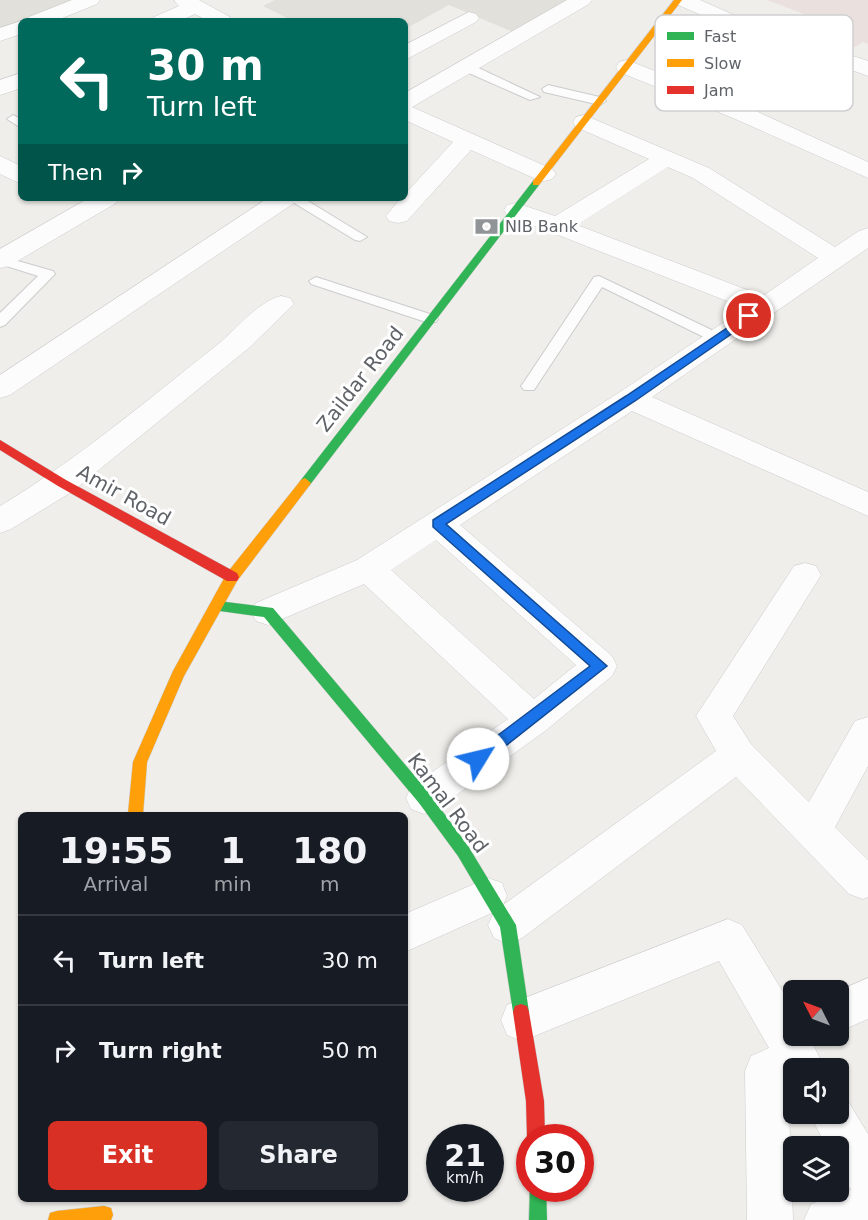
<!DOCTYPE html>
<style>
:root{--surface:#171b24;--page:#242831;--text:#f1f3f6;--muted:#9ea1a6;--line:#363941;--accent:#d93025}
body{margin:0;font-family:"DejaVu Sans",sans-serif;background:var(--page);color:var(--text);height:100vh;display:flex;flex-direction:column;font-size:22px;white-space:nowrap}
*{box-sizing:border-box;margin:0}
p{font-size:20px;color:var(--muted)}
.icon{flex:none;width:33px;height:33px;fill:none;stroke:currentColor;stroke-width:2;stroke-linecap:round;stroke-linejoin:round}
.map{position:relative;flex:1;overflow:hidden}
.sheet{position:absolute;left:18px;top:812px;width:390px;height:390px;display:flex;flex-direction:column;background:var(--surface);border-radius:9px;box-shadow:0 2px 4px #0004}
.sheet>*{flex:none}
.hud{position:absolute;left:18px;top:18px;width:390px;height:183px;border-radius:9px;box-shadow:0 2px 4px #0004;background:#00695c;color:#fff;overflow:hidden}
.needle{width:39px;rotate:312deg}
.controls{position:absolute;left:783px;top:980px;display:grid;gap:12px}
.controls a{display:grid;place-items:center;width:66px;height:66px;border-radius:9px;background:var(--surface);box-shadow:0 2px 4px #0004;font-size:30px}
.speed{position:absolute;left:426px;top:1124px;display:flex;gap:12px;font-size:30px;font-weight:700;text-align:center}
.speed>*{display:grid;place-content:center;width:78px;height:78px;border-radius:50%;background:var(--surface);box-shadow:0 2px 4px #0004;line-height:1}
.speed small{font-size:15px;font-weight:400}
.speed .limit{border:9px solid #d22;background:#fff;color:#111}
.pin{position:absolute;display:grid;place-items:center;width:51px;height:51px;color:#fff;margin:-26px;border:3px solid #fff;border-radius:50%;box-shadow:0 2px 6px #0007}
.me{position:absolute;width:66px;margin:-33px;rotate:54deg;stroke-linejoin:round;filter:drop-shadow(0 0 4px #0008)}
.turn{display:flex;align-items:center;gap:21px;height:126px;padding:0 30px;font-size:27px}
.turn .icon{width:78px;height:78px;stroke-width:2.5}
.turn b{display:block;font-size:42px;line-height:51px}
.then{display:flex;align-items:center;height:57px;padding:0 30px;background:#0003;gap:12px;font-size:22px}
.eta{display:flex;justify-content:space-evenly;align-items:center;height:102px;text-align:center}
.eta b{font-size:36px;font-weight:600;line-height:42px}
.cta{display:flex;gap:12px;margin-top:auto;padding:12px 30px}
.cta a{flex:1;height:69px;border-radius:9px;background:var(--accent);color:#fff;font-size:24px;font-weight:600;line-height:69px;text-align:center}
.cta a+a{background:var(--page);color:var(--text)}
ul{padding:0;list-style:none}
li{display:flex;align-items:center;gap:18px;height:90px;padding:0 30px;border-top:2px solid var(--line)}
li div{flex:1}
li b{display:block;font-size:22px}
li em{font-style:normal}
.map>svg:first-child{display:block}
</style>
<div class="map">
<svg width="868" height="1220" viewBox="0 0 868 1220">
<rect width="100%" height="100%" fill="#efeeea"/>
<!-- education -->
<g fill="#e2e0da">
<path d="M0 0H90L36 21H21L0 35Z"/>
<path d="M275 0H580L518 34 449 5 405 29V21H293L263 6Z"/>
</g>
<!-- medical -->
<path fill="#eae0de" d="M767 0H868V44L863 42 850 50 798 30 817 19Z"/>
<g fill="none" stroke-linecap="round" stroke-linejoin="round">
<defs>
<g id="lane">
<path d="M462 64H470L540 97 530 100 462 70Z"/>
<path d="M548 85 604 98 606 101 600 105 544 92 542 89Z"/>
<path d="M13 115 21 119V128L7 119Z"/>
<path d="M286 198H303L367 237 360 241 355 240Z"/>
<path d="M0 256 53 271 55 274 5 325 0 327V313L38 276 0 264Z"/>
<path d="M599 276 722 335 724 338 722 341H712L602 287 534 390H524L521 386 524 382 594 277Z"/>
<path d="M316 277 436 316 438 319 436 322H426L311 284 309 281Z"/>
</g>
<g id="street">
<path d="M72 0H100L97 4 55 21H26L29 17Z"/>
<path d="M174 0H199L230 17 233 21H208L195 14 179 21H151L154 17 179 6Z"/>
<path d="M567 0H592L589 4 412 107 552 169 556 174 552 179 544 181 536 179 471 150 407 221 398 223 389 221 386 216 401 198H405V194L453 142 405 120V93Z"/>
<path d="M673 0H700L752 23 755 27 752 31H738L676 4Z"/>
<path d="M469 12 476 14 479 18 476 22 405 60V45Z"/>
<path d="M21 21V34L0 41V28Z"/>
<path d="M841 52 868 61V76L833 63 830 58 833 53Z"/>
<path d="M627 60 749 108 868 162V178L733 118 619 72 616 67 619 62Z"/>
<path d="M21 73V88L0 95V80Z"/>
<path d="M584 115 709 168 835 247 859 231 868 228V248L652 397 868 492V516L632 411 460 525 612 656 617 666 612 676 545 731 437 809 424 814 411 809 406 798 411 787 508 719 364 584 268 625 256 621 251 612 256 603 357 560 620 392 745 308 507 215 504 210 507 205 516 203 555 216 649 159 576 127 573 122 576 117ZM668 167 693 178 818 258 763 296 577 225ZM436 540 576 665 534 699 391 570Z"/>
<path d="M0 156 21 166V184L0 174Z"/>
<path d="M89 198H119L116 203 9 266 0 268V249Z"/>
<path d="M268 198H297L294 203 10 395 0 398V375Z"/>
<path d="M281 296 290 298 294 304 250 347 73 491 11 529 0 533V506C77 460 146 401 217 345 236 330 257 302 281 296Z"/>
<path d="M805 563 816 566 821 575 733 716 751 744 809 802 855 721 868 717V766L835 827 868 860V897L863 899 849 894 736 777 522 938 508 944 494 938 488 925 494 912 405 952V914L488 878 502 883 507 896 503 905 716 751 696 716 794 566Z"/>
<path d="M728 919 742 925 794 1010V1035H808L825 1068H794V1085L788 1083 793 1220H747L745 1071 751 1056 769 1048 719 961 522 1041 507 1035 501 1020 507 1005Z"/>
<path d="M868 978V1019L838 1032V991Z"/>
<path d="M838 1094 846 1098 868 1134V1220H804L811 1204 851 1190 838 1168V1146H826L809 1113H838Z"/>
</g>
<g id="fast">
<path d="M536 180 539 181V185L309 486H301L299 483 301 480 533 181Z"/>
<path d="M218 601 273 608 429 793 468 846 516 925 529 1012 527 1018 521 1020 515 1018 513 1012 500 927 458 856 419 803 264 617 213 610 211 606 213 602Z"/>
<path d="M530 1184V1188H546L547 1220H529Z"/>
</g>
<g id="slow">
<path d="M674 0H682L539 185H533V181Z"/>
<path d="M305 478 311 483 309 486 237 581 184 676 147 762 143 814H128L133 762 173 671 227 573 301 480Z"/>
<path d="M104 1206 111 1208 113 1215 111 1220H48L50 1213 57 1211Z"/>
</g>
<g id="jam">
<path d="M0 440 66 480 237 573 239 577 237 581H227L58 486 0 450Z"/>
<path d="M521 1004 527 1006 529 1012 544 1101 545 1137H530V1143L527 1137 526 1101 513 1012 515 1006Z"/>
</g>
</defs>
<!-- lane casing -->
<use href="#lane" stroke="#cbcccc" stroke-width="2"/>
<!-- street casing -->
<use href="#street" stroke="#cbcccc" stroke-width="1"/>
<!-- fast casing -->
<use href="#fast" stroke="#cacacb" stroke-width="1"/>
<!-- slow casing -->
<use href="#slow" stroke="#cacacb" stroke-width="1"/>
<!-- jam casing -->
<use href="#jam" stroke="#cacacb" stroke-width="1"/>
<!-- lane -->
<use href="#lane" fill="#fdfcfc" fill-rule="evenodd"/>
<!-- street -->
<use href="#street" fill="#fdfcfc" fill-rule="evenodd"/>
<!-- fast -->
<use href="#fast" fill="#30b455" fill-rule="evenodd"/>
<!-- slow -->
<use href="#slow" fill="#ff9f0a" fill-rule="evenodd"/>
<!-- jam -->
<use href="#jam" fill="#e5322d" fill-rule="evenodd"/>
</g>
<!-- route -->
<path fill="#1a73e8" stroke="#114b97" stroke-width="1.5" d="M749 313 755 316 753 319 635 401 446 524 607 666 484 763H473L471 759 473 754 590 666 433 527V520L626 396Z"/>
<!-- icons -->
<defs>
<symbol id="bank-bare" viewBox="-9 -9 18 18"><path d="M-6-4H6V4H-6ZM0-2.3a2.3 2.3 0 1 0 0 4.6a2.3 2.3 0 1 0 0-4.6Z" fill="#919496" stroke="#fff" stroke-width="2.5" paint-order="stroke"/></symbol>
</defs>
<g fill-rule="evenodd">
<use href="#bank-bare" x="470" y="210" width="33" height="33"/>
</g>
<g text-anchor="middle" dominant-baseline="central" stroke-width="6" stroke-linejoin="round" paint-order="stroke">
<!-- far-poi labels -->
<g font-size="16" fill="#5f6368" stroke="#fff" text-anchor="start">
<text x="505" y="226">NIB Bank</text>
</g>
<!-- street labels -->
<g font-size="20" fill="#5f6368" stroke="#fff">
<text transform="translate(360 379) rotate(-52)">Zaildar Road</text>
<text transform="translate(124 495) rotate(29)">Amir Road</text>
<text transform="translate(448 803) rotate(53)">Kamal Road</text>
</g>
</g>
<!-- legend -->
<rect x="655" y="15" width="198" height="96" rx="9" fill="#fff" stroke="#cfd0d2" stroke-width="1.5"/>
<rect x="667" y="32" width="27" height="8" fill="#30b455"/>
<rect x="667" y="59" width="27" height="8" fill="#ff9f0a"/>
<rect x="667" y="86" width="27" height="8" fill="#e5322d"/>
<g font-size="16" fill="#5f6368">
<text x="704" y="42">Fast</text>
<text x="704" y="69">Slow</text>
<text x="704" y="96">Jam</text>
</g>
</svg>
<div class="controls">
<a><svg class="needle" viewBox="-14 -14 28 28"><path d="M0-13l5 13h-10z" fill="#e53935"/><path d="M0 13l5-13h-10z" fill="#9ea1a6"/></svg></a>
<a><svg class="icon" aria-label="sound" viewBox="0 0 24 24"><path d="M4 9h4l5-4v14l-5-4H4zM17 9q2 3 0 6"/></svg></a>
<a><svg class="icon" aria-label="layers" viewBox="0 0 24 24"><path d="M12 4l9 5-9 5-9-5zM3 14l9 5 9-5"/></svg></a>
</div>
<div class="speed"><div>21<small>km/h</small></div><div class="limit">30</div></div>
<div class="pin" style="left:749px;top:316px;background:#d93025"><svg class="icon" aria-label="arrive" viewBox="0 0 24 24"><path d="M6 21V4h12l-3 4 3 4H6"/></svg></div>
<svg class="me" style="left:478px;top:759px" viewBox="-20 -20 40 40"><circle r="19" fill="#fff"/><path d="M0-13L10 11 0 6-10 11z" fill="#1a73e8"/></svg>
<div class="hud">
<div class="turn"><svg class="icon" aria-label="left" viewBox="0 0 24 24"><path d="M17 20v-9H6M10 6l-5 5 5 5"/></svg><div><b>30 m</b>Turn left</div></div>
<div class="then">Then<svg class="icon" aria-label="right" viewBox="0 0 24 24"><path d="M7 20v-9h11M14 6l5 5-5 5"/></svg></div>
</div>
<section class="sheet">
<div class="eta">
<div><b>19:55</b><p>Arrival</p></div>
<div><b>1</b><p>min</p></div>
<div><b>180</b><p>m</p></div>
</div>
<ul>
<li><svg class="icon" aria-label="left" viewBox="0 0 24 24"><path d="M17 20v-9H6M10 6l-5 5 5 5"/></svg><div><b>Turn left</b></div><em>30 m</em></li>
<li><svg class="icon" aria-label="right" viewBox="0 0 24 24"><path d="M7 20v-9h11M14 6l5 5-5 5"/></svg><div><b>Turn right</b></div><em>50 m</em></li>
</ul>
<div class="cta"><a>Exit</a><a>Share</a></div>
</section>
</div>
